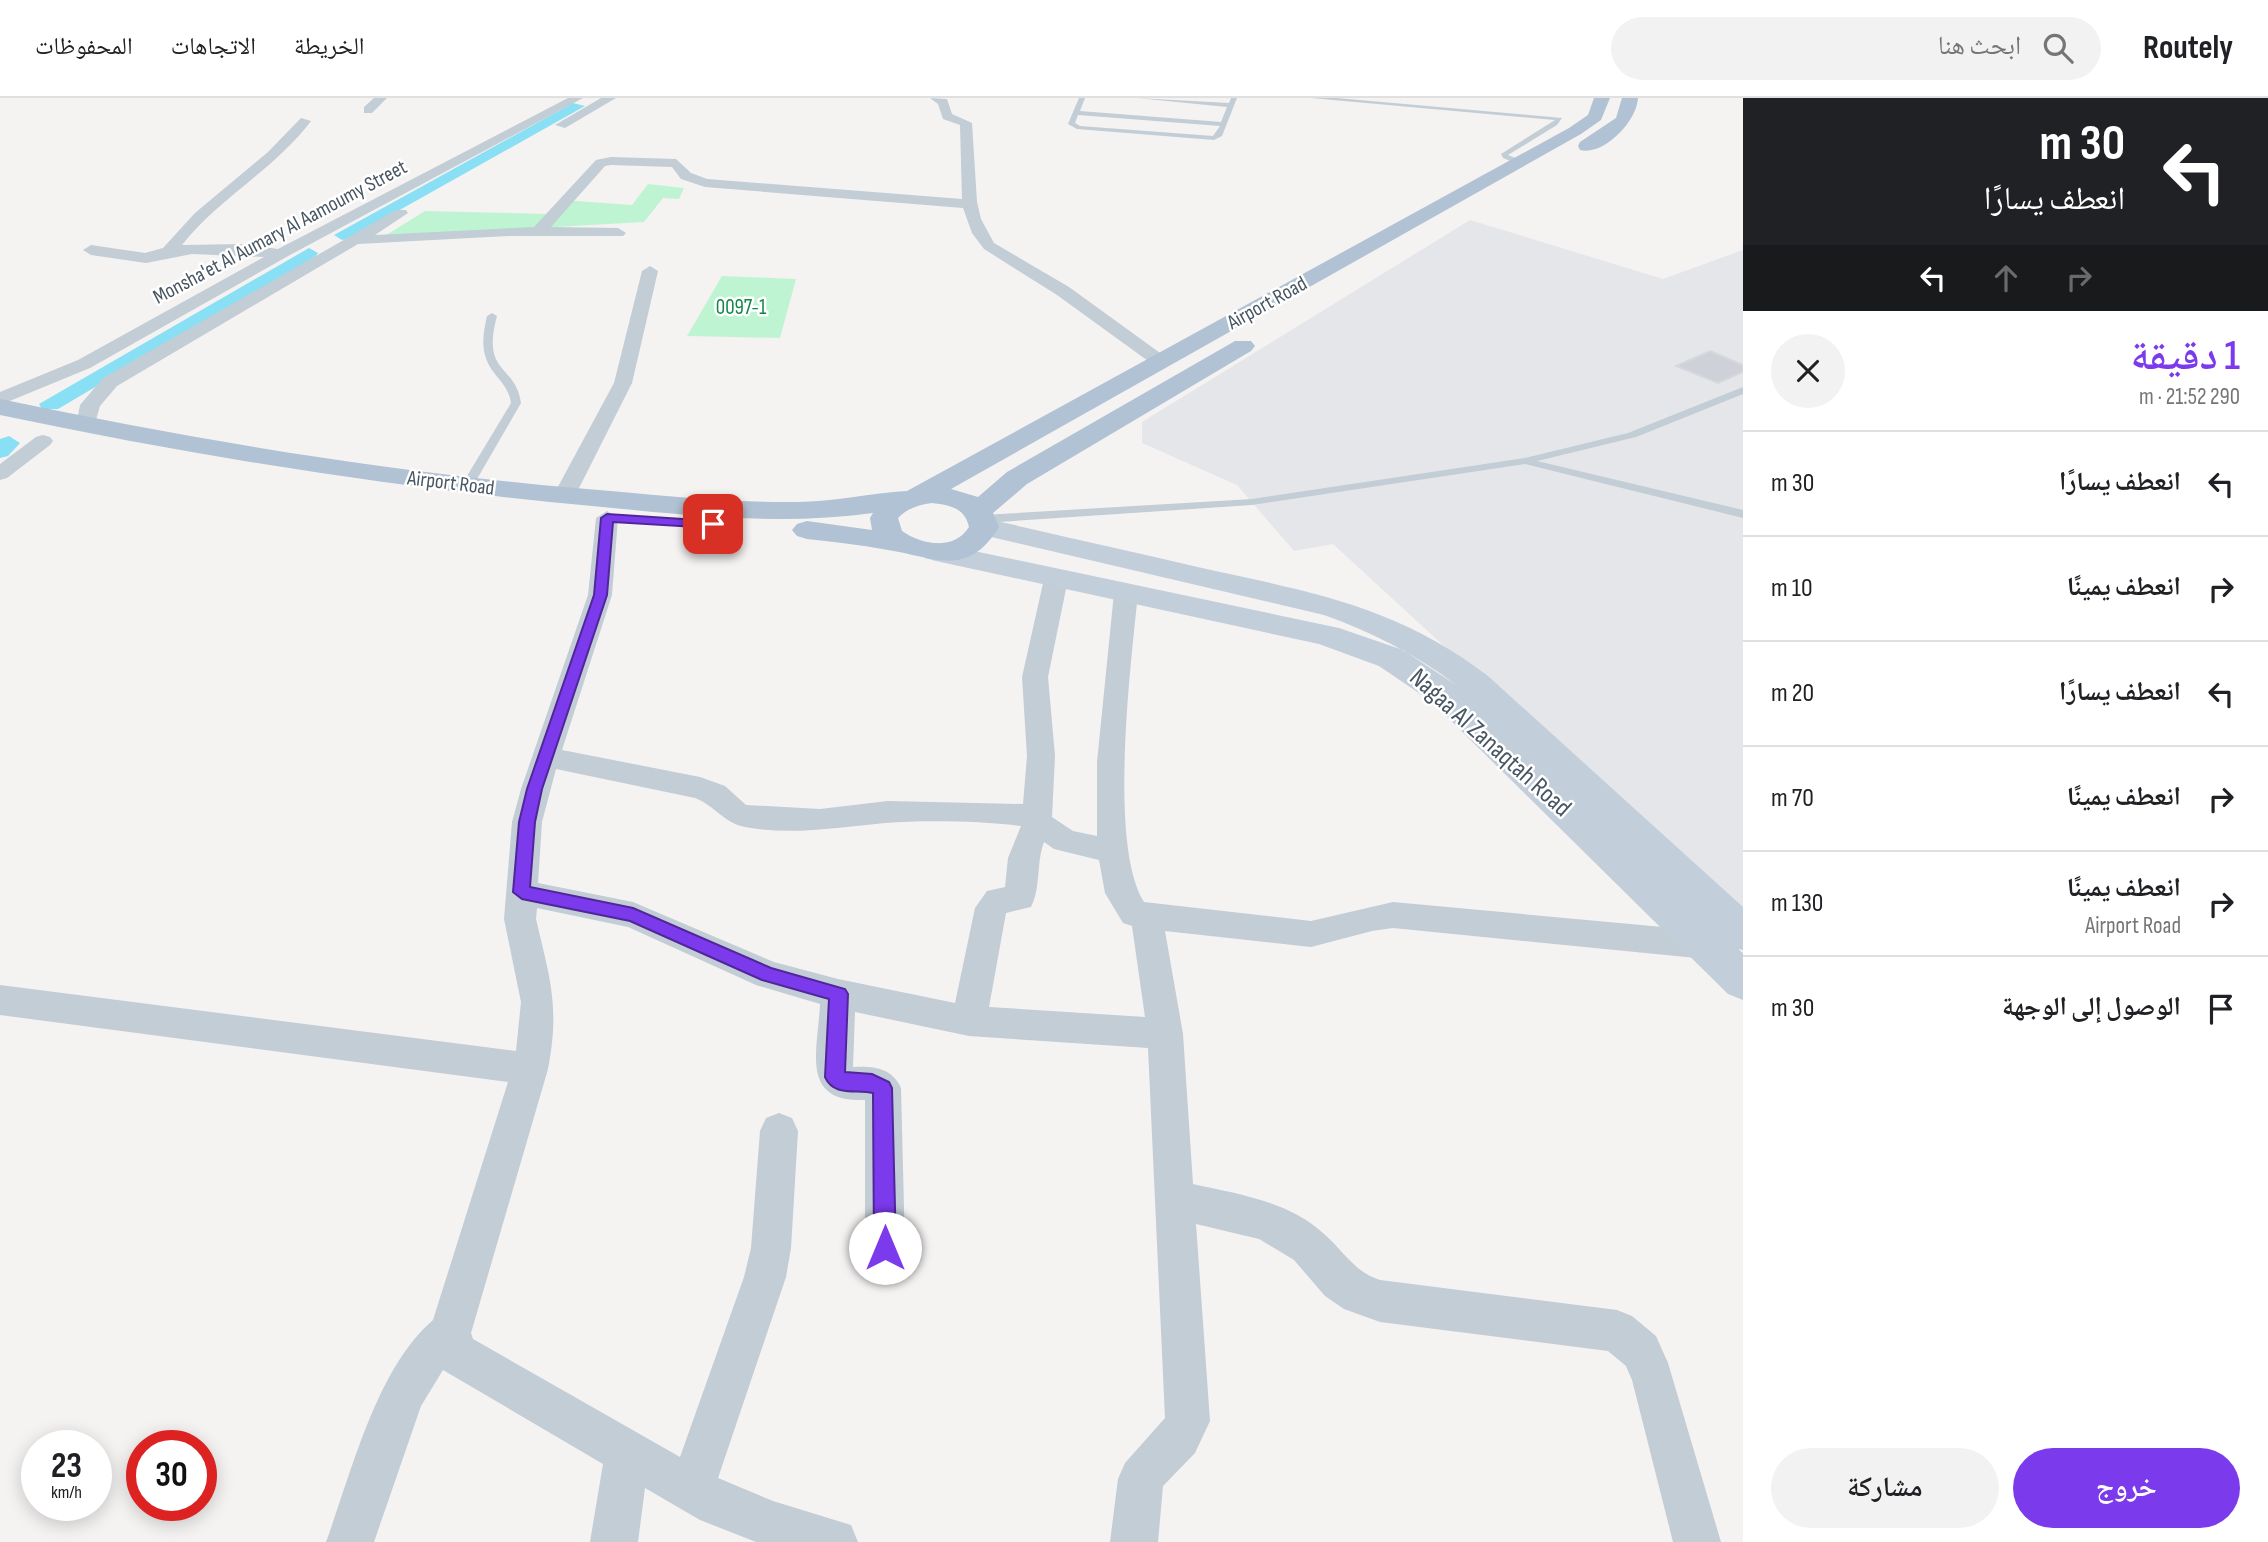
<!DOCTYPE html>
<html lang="ar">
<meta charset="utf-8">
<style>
:root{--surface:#fff;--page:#f2f2f2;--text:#202124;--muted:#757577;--line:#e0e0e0;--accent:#7c3aed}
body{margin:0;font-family:"Sofia Sans Condensed","Noto Naskh Arabic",sans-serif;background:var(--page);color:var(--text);direction:rtl;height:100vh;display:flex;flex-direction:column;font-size:26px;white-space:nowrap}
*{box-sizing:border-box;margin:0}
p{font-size:23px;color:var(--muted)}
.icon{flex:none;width:38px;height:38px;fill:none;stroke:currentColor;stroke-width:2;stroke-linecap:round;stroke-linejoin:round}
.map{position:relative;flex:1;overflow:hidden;direction:ltr}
.panel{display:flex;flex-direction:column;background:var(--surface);width:525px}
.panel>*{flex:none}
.hud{background:#202124;color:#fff;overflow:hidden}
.speed{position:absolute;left:21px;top:1332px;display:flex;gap:14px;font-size:35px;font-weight:700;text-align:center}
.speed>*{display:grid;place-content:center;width:91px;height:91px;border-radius:50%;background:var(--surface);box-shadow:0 4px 18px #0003;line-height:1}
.speed small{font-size:18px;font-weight:400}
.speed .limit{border:10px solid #d22;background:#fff;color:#111}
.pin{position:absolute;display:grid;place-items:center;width:60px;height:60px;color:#fff;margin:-30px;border-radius:14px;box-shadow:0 4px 10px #0006}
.me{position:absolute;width:77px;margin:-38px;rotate:0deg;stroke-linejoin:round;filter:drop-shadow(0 0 5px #0008)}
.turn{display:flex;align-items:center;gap:24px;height:147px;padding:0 28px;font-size:32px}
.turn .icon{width:91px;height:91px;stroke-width:2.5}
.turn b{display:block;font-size:49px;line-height:60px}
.lanes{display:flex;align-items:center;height:66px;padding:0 28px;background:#0003;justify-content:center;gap:35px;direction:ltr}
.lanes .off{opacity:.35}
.round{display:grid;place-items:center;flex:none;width:74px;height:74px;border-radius:37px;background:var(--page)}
.head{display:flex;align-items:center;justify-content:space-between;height:119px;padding:0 28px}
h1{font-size:42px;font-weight:600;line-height:52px;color:var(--accent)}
.button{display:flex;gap:14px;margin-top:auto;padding:14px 28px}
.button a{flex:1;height:80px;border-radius:42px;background:var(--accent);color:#fff;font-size:28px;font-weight:600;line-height:80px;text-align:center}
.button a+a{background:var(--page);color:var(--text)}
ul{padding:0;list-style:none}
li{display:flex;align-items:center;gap:21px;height:105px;padding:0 28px;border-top:2px solid var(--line)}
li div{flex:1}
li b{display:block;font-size:26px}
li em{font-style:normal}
header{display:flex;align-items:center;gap:42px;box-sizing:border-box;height:98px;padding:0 35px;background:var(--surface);border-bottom:2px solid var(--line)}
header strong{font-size:33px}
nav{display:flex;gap:38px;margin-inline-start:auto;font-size:24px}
.search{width:490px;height:63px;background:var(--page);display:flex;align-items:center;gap:18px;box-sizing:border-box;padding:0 24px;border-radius:38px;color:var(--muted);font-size:26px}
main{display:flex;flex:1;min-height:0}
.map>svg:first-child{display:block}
</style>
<header>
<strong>Routely</strong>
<div class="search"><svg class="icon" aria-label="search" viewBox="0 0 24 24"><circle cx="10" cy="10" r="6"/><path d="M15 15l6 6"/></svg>ابحث هنا</div>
<nav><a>الخريطة</a><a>الاتجاهات</a><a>المحفوظات</a></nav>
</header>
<main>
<section class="panel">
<div class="hud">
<div class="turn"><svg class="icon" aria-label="left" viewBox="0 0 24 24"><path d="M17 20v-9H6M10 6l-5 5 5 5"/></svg><div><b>30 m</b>انعطف يسارًا</div></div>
<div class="lanes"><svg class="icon" aria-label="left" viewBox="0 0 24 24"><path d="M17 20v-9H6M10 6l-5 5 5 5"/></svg><svg class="icon off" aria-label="ahead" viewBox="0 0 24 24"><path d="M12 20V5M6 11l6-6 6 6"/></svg><svg class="icon off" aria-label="right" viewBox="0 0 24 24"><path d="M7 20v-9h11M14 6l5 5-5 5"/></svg></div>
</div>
<div class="head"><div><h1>1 دقيقة</h1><p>290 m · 21:52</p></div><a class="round"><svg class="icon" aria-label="close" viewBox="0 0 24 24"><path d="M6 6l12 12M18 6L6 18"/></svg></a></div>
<ul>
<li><svg class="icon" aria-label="left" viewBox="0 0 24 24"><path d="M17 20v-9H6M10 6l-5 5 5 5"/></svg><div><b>انعطف يسارًا</b></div><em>30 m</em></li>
<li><svg class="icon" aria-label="right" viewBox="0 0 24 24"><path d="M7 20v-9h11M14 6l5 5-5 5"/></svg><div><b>انعطف يمينًا</b></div><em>10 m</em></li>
<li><svg class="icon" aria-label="left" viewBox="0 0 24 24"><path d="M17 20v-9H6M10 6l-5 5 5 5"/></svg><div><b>انعطف يسارًا</b></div><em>20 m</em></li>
<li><svg class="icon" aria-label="right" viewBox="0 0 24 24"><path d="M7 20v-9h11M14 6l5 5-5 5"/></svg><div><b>انعطف يمينًا</b></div><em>70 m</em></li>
<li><svg class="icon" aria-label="right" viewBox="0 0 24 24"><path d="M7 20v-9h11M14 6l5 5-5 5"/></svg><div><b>انعطف يمينًا</b><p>Airport Road</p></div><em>130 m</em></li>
<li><svg class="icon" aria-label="arrive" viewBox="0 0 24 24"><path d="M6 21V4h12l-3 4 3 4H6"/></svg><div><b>الوصول إلى الوجهة</b></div><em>30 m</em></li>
</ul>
<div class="button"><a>خروج</a><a>مشاركة</a></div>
</section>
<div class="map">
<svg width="1743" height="1444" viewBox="0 0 1743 1444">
<rect width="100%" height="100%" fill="#f5f2f2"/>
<!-- airport -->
<path fill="#e4e6ea" d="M1470 122 1663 181 1743 152V823L1333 446 1294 453 1237 387 1142 345V324Z"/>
<!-- green -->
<g fill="#bff4d3">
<path d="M648 86 684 90 679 101 663 100 644 124 383 139 425 113 548 116 563 102 632 107Z"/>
<path d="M722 178 796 181 780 240 687 238Z"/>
</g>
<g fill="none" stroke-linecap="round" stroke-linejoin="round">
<!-- canal -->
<g fill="#89dff4" fill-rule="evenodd">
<path d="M573 5 585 8 348 141 342 142 334 137Z"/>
<path d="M309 150 318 155 315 159 58 311H42L39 306Z"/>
<path d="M9 338 20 345 8 358 0 360V341Z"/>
</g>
</g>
<!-- building -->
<path fill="#ced1d8" stroke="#d6d8de" stroke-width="2" d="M1710 253 1743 267V274L1718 285 1676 268Z"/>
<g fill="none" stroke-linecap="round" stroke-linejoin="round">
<!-- lane -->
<g fill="#c2cdd5" fill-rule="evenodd">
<path d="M1079 0H1085L1080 13 1221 24 1227 9 1137 0 1229 5 1231 0H1237L1222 38 1214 42 1077 31 1068 26ZM1078 17 1220 28 1213 38 1080 28 1075 25Z"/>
<path d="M1311 0H1337L1562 20 1557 27 1508 57 1523 63 1520 67 1503 60 1501 56 1555 22Z"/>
<path d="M492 215 497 218C481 277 515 265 521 305L473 388 467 391 461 388 511 305C509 292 503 286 495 276 480 257 482 240 487 218Z"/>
<path d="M1743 289V296L1636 339 1537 363 1743 412V420L1525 366 1252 407 983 425 977 421 983 417 1252 401 1525 360 1628 335Z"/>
</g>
<!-- street -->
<g fill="#c2cdd5" fill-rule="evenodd">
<path d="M374 0H387L372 15H364V9Z"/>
<path d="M568 0H583L290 157 90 270 0 307V294L78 262 264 159 192 156 146 165 91 157 83 152 91 147 145 155 163 150 195 115 268 54 301 20 311 23C275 71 219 100 182 147L243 146 278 151Z"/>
<path d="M601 0H616L565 30 555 27Z"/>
<path d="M930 0 947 1 952 16 972 25 977 104 981 121 994 145 1069 189 1167 260 1170 264 1167 268H1155L1057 197 984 151 972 135 963 110 705 89 681 81 672 69 611 67 605 68 551 129 618 130 626 135 623 138H508L358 146 117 288 100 308 93 332 86 334 76 328 80 307 103 280 396 112H406L408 115 375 137 534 129 596 62 611 59 676 61 691 75 707 81 962 101 960 27 943 21 938 6Z"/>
<path d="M650 168 658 173 632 285 575 398 572 403H556L553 398 614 285 642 173Z"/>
<path d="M43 337 50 339 53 343 50 347 7 380 0 382V366L36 339Z"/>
<path d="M607 413 618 420 612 497 562 652 700 679 725 688 746 707 820 711 888 703 1023 706 1027 658 1022 579 1044 481 1048 476H1064L1068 481 1048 579 1055 658 1052 719 1073 733 1097 738V664L1114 495 1117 490H1135L1138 495C1131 565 1108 747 1144 804L1311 823 1393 804 1706 833 1718 837 1722 847 1718 857 1706 861 1393 830 1372 833 1311 849 1165 833 1183 936 1193 1086C1238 1096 1287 1103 1323 1135 1343 1152 1354 1174 1380 1182L1617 1212 1632 1218 1656 1238 1668 1265 1721 1444H1673L1632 1282 1626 1268 1608 1253 1380 1224 1344 1211 1325 1198 1294 1162 1259 1141 1196 1126 1210 1323 1195 1355 1163 1388 1158 1444H1110L1118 1381 1125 1365 1165 1320 1148 950 969 938 855 914 853 969C874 968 892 970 901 990L905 1150 899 1164 885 1170 871 1164 865 1150V1002C799 1005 818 952 820 906L756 887 628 829 537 810 536 821C550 881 560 909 548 971L471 1235 473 1241 680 1359 744 1179 751 1150 760 1033 766 1020 779 1015 792 1020 798 1033 791 1150 786 1179 718 1380 773 1403 851 1427 858 1444H756L700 1422 645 1390 638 1444H590L603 1366 443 1272 421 1308 374 1444H326C352 1374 376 1271 433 1222L508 984 0 917V887L516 953 521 904 504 821 512 724 521 691 588 497 596 420ZM556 671 695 700C714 707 724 725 745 729 792 738 839 729 885 725 924 722 982 723 1021 728L1008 760 1005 789 987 793 975 810 955 905 838 881 774 864 633 804 538 785 542 724ZM1044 744 1054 751 1099 762 1105 795 1123 825 1132 828 1145 919 989 909 1006 815 1031 809C1041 790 1036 765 1044 744Z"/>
</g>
<!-- secondary -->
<path fill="#c2ceda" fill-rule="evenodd" d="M984 420C1057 437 1130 453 1202 470 1311 494 1397 508 1488 578L1743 809V852L1738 851 1743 855V902L1728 896 1432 604 1379 568 1319 546 936 463 925 460 921 454 925 448 936 445 1339 530 1403 552 1456 587C1416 556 1371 534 1324 517L974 435 969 429 974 423Z"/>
<!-- primary -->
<g fill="#b0c2d3" fill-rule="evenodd">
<path d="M1594 0H1610L1601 22 1581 36 951 391 978 399 1007 374 1235 243H1251L1255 248 1251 253 1027 386 993 415 999 429C967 481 934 459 888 452 861 447 834 444 807 441L797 438 792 432 797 426 807 423 872 432 870 420 873 415C780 428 685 417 592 408 393 390 196 358 0 317V301C190 341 382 373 575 390 649 396 723 405 797 404 834 404 871 395 907 393L1569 30 1588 17ZM932 405C950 407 965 410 969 429 954 453 922 447 902 433L898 420C908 410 918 407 932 405Z"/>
<path d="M1622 0H1638C1637 23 1604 58 1580 52L1578 48 1580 44 1616 20Z"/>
</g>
</g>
<!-- route -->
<path fill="#7c3aed" stroke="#51269a" stroke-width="2" d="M607 416 713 423 719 426 713 430 613 424 607 497 542 691 535 724 530 789 633 810 771 870 845 891 848 896 845 974 872 976 889 984 892 990 896 1150 893 1157 885 1161 877 1157 874 1150 873 995C856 991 834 999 825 979L829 901 762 882 630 823 522 801 513 794 519 724 527 691 594 497 601 420Z"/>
<g text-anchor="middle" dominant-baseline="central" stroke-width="5" stroke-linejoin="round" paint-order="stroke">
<!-- far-street labels -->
<g font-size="21" fill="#485662" stroke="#fff">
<text transform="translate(280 134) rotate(-28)">Monsha'et Al Aumary Al Aamoumy Street</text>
<text transform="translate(1267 205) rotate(-29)">Airport Road</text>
<text transform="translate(451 385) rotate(7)">Airport Road</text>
</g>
<!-- far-park labels -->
<g font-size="21" fill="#108649" stroke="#fff">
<text x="741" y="209">0097-1</text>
</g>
<!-- street labels -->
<g font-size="26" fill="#485662" stroke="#fff">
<text transform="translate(1490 645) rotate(42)">Nagaa Al Zanaqtah Road</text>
</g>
</g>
</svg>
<div class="speed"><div>23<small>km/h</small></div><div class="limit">30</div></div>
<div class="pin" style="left:713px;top:426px;background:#d93025"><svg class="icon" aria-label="arrive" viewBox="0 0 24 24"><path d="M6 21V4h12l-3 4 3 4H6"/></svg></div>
<svg class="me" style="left:885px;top:1150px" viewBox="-20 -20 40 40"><circle r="19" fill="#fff"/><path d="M0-13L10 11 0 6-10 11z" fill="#7c3aed"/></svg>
</div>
</main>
